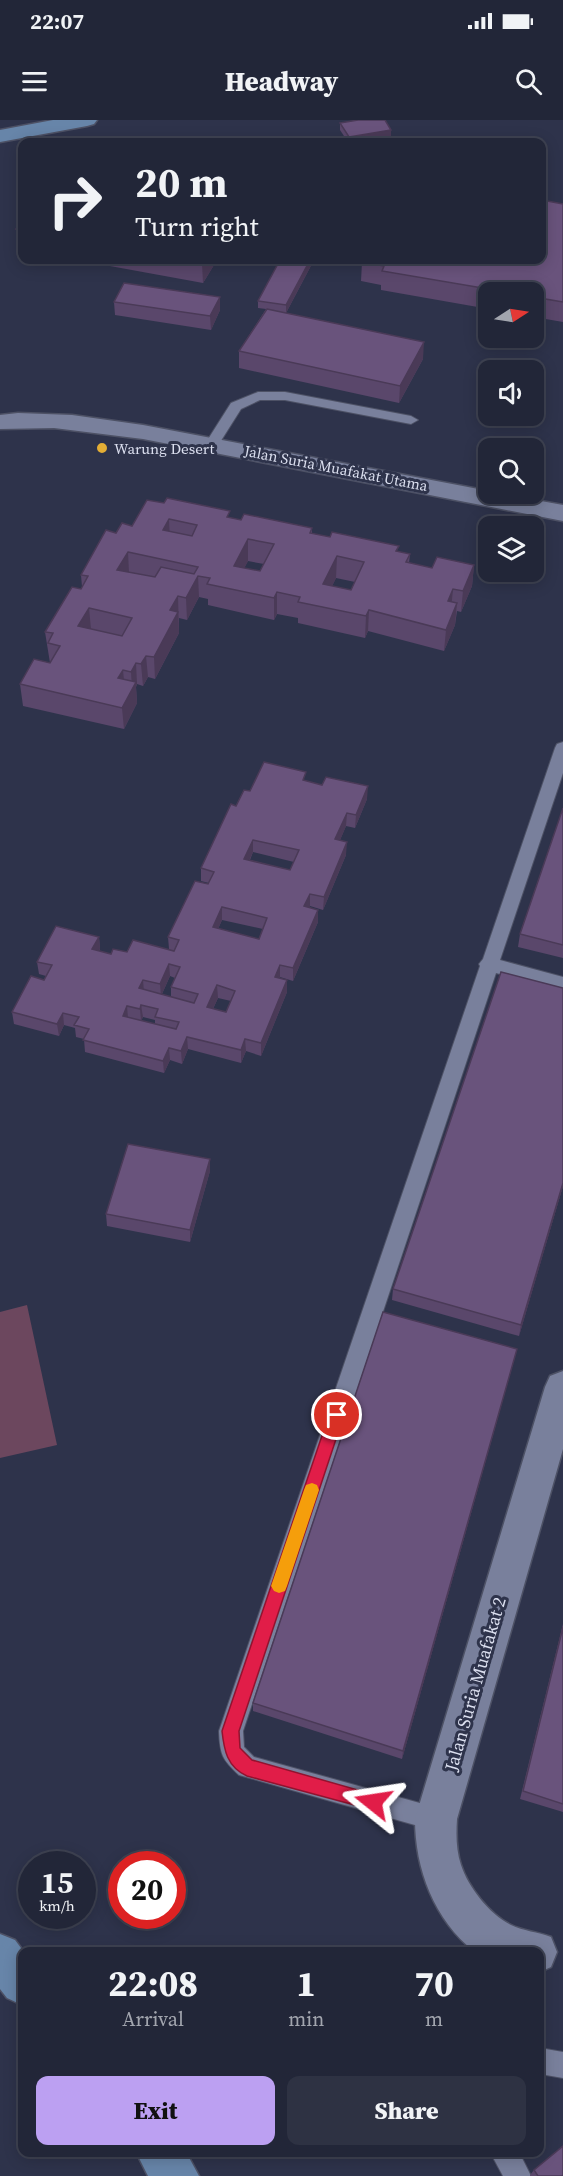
<!DOCTYPE html>
<style>
:root{--surface:#222638;--page:#2e3243;--text:#f1f3f6;--muted:#a2a5ae;--line:#3f4353;--accent:#bca0f2}
body{margin:0;font-family:"Source Serif 4",serif;background:var(--page);color:var(--text);height:100vh;display:flex;flex-direction:column;font-size:22px;white-space:nowrap}
*{box-sizing:border-box;margin:0}
p{font-size:20px;color:var(--muted)}
.icon{flex:none;width:33px;height:33px;fill:none;stroke:currentColor;stroke-width:2;stroke-linecap:round;stroke-linejoin:round}
.map{position:relative;flex:1;overflow:hidden}
.drawer{position:absolute;left:18px;top:1827px;width:526px;height:210px;display:flex;flex-direction:column;background:var(--surface);border-radius:12px;box-shadow:0 3px 15px #0003,0 0 0 2px var(--line)}
.drawer>*{flex:none}
.guide{position:absolute;left:18px;top:18px;width:528px;height:126px;border-radius:12px;box-shadow:0 3px 15px #0003,0 0 0 2px var(--line);background:#222638;color:var(--text);overflow:hidden}
.needle{width:39px;rotate:78deg}
.tools{position:absolute;left:478px;top:162px;display:grid;gap:12px}
.tools a{display:grid;place-items:center;width:66px;height:66px;border-radius:12px;background:var(--surface);box-shadow:0 3px 15px #0003,0 0 0 2px var(--line);font-size:30px}
.speed{position:absolute;left:18px;top:1731px;display:flex;gap:12px;font-size:30px;font-weight:700;text-align:center}
.speed>*{display:grid;place-content:center;width:78px;height:78px;border-radius:50%;background:var(--surface);box-shadow:0 3px 15px #0003,0 0 0 2px var(--line);line-height:1}
.speed small{font-size:15px;font-weight:400}
.speed .limit{border:9px solid #d22;background:#fff;color:#111}
.pin{position:absolute;display:grid;place-items:center;width:51px;height:51px;color:#fff;margin:-26px;border:3px solid #fff;border-radius:50%;box-shadow:0 2px 6px #0007}
.me{position:absolute;width:66px;margin:-33px;rotate:285deg;stroke-linejoin:round;filter:drop-shadow(0 0 4px #0008)}
.turn{display:flex;align-items:center;gap:21px;height:126px;padding:0 18px;font-size:27px}
.turn .icon{width:78px;height:78px;stroke-width:2.5}
.turn b{display:block;font-size:42px;line-height:51px}
.eta{display:flex;justify-content:space-evenly;align-items:center;height:102px;text-align:center}
.eta b{font-size:36px;font-weight:800;line-height:42px}
.action{display:flex;gap:12px;margin-top:auto;padding:12px 18px}
.action a{flex:1;height:69px;border-radius:12px;background:var(--accent);color:#111;font-size:24px;font-weight:800;line-height:69px;text-align:center}
.action a+a{background:var(--page);color:var(--text)}
.status{display:flex;justify-content:space-between;align-items:center;height:42px;padding:0 30px;background:var(--surface);direction:ltr}
.status svg{height:16px;fill:currentColor}
header{display:flex;justify-content:space-between;align-items:center;height:78px;padding:0 18px;background:var(--surface);font-size:27px;font-weight:800}
.map>svg:first-child{display:block}
</style>
<div class="status"><b>22:07</b><svg viewBox="0 0 49 12"><path d="M0 12V9h3v3zM5 12V6h3v6zM10 12V3h3v9zM15 12V0h3v12zM26 1h20v11H26zM47 4h2v5h-2z"/></svg></div>
<header><svg class="icon" aria-label="menu" viewBox="0 0 24 24"><path d="M4 6h16M4 12h16M4 18h16"/></svg>Headway<svg class="icon" aria-label="search" viewBox="0 0 24 24"><circle cx="10" cy="10" r="6"/><path d="M15 15l6 6"/></svg></header>
<div class="map">
<svg width="563" height="2056" viewBox="0 0 563 2056">
<rect width="100%" height="100%" fill="#2e334b"/>
<!-- green -->
<path fill="#6c475e" d="M27 1185 57 1325 0 1338V1192Z"/>
<g fill="none" stroke-linecap="round" stroke-linejoin="round">
<defs>
<g id="lane">
<path d="M258 272H285L411 296 418 300 411 304 285 280H260L241 289 217 327H207L205 324 231 283Z"/>
<path d="M563 622V653L500 840 563 857V871L496 853 243 1611 244 1627 254 1637 445 1690 448 1699 445 1708 436 1711 239 1655C222 1639 220 1635 219 1611L480 846 479 844 483 839 555 628 557 624Z"/>
<path d="M540 1928 563 1932V1958L540 1954Z"/>
<path d="M490 2032H519L531 2056H503Z"/>
</g>
<g id="street">
<path d="M18 293 72 295 143 305 489 371V374H503L563 385V401L143 319 54 308 0 309V295Z"/>
<path d="M563 1251V1329L457 1699C456 1715 456 1730 461 1745 468 1767 490 1795 511 1805 523 1811 538 1812 551 1817L557 1832 551 1847 540 1852V1832H475C434 1800 415 1749 415 1699L545 1267 550 1256Z"/>
</g>
<g id="secondary">
<path d="M53 0H97L94 4 87 6 0 22V10Z"/>
<path d="M0 1814 15 1820 24 1832 22 1885 7 1878 0 1869Z"/>
<path d="M136 2032H186L199 2056H148Z"/>
</g>
</defs>
<!-- lane casing -->
<use href="#lane" stroke="#4d5165" stroke-width="2"/>
<!-- street casing -->
<use href="#street" stroke="#4d5165" stroke-width="3"/>
<!-- secondary casing -->
<use href="#secondary" stroke="#4d5165" stroke-width="3"/>
<!-- lane -->
<use href="#lane" fill="#79809c" fill-rule="evenodd"/>
<!-- street -->
<use href="#street" fill="#79809c" fill-rule="evenodd"/>
<!-- secondary -->
<use href="#secondary" fill="#6785a9" fill-rule="evenodd"/>
</g>
<!-- wall -->
<g fill="#5a476b" fill-rule="evenodd">
<path d="M340 3 391 17 358 22H348L340 10Z"/>
<path d="M563 84V202L534 197V172H489V189L381 170V165L361 161 362 142Z"/>
<path d="M22 101V129H19L16 109Z"/>
<path d="M77 140H217L203 163Z"/>
<path d="M314 140 286 193 423 239 399 283 239 248V231L266 189 258 188V181Z"/>
<path d="M114 182 220 190 211 210 115 195Z"/>
<path d="M147 380 241 400 312 408V414L410 434 409 443 432 448 474 445 472 466 461 492 457 491 455 505 444 531 368 511 365 518 298 503V498L277 494 274 500 208 485V479L199 477 187 500 179 498V513L155 559 148 557 143 566 137 564 136 567 137 583 124 609 23 586 20 564 50 543 45 512 82 467 81 455 116 413 132 406ZM248 441 264 444 260 451 244 448ZM336 458 355 462 351 470 332 466Z"/>
<path d="M306 661 367 679 355 708 346 706 340 720 346 735 323 790 310 786 309 787 318 802 293 861 280 857V858L287 872 261 936 246 931 241 943 188 929 182 944 170 940 164 953 85 932 84 919 76 917 75 908 64 905 59 916 14 904 12 892 44 860 46 856 39 854 37 842 99 817 100 829 99 831 111 834 169 829 168 817 208 764 209 763 201 761V748L236 686 250 671ZM253 732 294 742 290 750 250 740ZM222 800 263 809 259 819 218 809ZM170 856 175 858 171 867V877L162 874ZM218 878 231 881 226 892 213 889ZM143 897 155 900V904L141 901Z"/>
<path d="M563 688V838L518 827 520 814Z"/>
<path d="M210 1039V1051L190 1122 107 1106 106 1094Z"/>
<path d="M563 1066 519 1216 392 1180 393 1169Z"/>
<path d="M517 1229 514 1240 402 1639 253 1591V1583Z"/>
<path d="M563 1504V1692L520 1679Z"/>
<path d="M534 2050 563 2056H530V2055Z"/>
</g>
<!-- shaded-wall -->
<g fill="#4a3a57">
<path d="M391 10V17L358 22H349V17Z"/>
<path d="M204 140H217L203 163 202 143Z"/>
<path d="M310 140H314L286 193V185Z"/>
<path d="M220 177V190L211 210 210 196Z"/>
<path d="M424 222 423 239 399 283 400 266Z"/>
<path d="M169 399 170 421 163 410Z"/>
<path d="M248 419V441L235 467 234 446Z"/>
<path d="M128 432 129 453 117 450Z"/>
<path d="M337 436 336 458 323 485V464Z"/>
<path d="M474 445 472 466 461 492 463 471Z"/>
<path d="M198 456 199 477 187 500 186 478Z"/>
<path d="M453 469 451 490 448 481Z"/>
<path d="M277 472V494L274 500V478Z"/>
<path d="M178 476 179 513 155 559 154 537 170 490Z"/>
<path d="M457 483 455 505 444 531 446 510Z"/>
<path d="M89 488 91 509 78 506Z"/>
<path d="M369 490 368 511 365 518 366 496Z"/>
<path d="M146 536 148 557 143 566 141 544Z"/>
<path d="M136 543 137 564 136 567 137 583 124 609 122 588 132 568 131 552Z"/>
<path d="M123 550 125 571 118 558Z"/>
<path d="M368 666 367 679 355 708 356 695Z"/>
<path d="M347 693 346 706 335 732V719Z"/>
<path d="M253 720V732L244 752V739Z"/>
<path d="M347 722 346 735 323 790 324 777Z"/>
<path d="M310 774V786L304 799V786Z"/>
<path d="M222 787V800L213 820V807Z"/>
<path d="M318 790V802L293 861V848Z"/>
<path d="M99 817 100 829 94 842 92 829Z"/>
<path d="M169 844 170 856 161 876 160 864Z"/>
<path d="M280 845V857L275 869V857Z"/>
<path d="M143 860 144 872 139 868Z"/>
<path d="M287 860V872L261 936V923Z"/>
<path d="M217 865 218 878 208 899 207 887Z"/>
<path d="M141 885 143 897 141 901 140 889Z"/>
<path d="M127 886 128 898 123 896Z"/>
<path d="M63 893 64 905 59 916 57 904Z"/>
<path d="M187 917 188 929 182 944 181 931Z"/>
<path d="M245 919 246 931 241 943V930Z"/>
<path d="M169 928 170 940 164 953 163 941Z"/>
<path d="M210 1039V1051L190 1122V1110Z"/>
<path d="M563 1063V1066L519 1216 521 1205Z"/>
<path d="M517 1229 514 1240 402 1639 403 1631Z"/>
</g>
<!-- building -->
<g fill="#69537c" stroke="#4a3a57" stroke-width="1.5" fill-rule="evenodd">
<path d="M358 0H385L391 10 349 17 340 3Z"/>
<path d="M455 17 491 22H453Z"/>
<path d="M542 80 563 84V182L534 177V172H506L382 151 384 146 362 142 363 140H542Z"/>
<path d="M22 101V110L16 109Z"/>
<path d="M181 140H204L202 143Z"/>
<path d="M280 140H310L286 185 258 181Z"/>
<path d="M124 163 220 177 210 196 114 182Z"/>
<path d="M267 189 424 222 400 266 239 231Z"/>
<path d="M167 378 230 391 227 397 241 400 244 394 312 408 310 413 330 417 332 412 399 426 396 431 410 434 406 442 432 448 437 437 474 445 463 471 453 469 448 481 457 483 446 510 369 490 366 496 298 482 300 477 277 472 274 478 207 464 210 458 198 456 186 478 178 476 170 490 178 492 154 537 146 536 141 544 136 543 131 552 123 550 118 558 136 562 122 588 20 564 34 539 50 543 60 526 48 523 53 513 45 512 72 467 81 469 88 456 81 455 106 410 116 413 122 403 132 406 147 380 164 383ZM169 399 197 405 192 416 163 410ZM248 419 274 424 260 451 234 446ZM128 432 198 447 194 454 161 447 155 457 117 450ZM337 436 364 442 351 470 323 464ZM89 488 132 498 122 516 78 506Z"/>
<path d="M264 642 306 652 303 660 322 665 326 657 368 666 356 695 347 693 335 719 347 722 324 777 310 774 304 786 318 790 293 848 280 845 275 857 287 860 261 923 245 919 241 930 187 917 181 931 169 928 163 941 83 920 89 909 74 905 79 897 63 893 57 904 12 892 31 856 44 860 52 845 37 842 56 806 99 817 92 829 111 834 113 829 127 832 133 820 174 831 179 820 168 817 195 761 208 764 214 752 201 748 231 684 236 686 244 670 250 671ZM253 720 299 730 290 750 244 739ZM222 787 267 798 259 819 213 807ZM169 844 180 847 171 867 198 874 194 883 139 868 143 860 160 864ZM217 865 235 871 226 892 207 887ZM141 885 158 889 155 897 179 902 176 909 123 896 127 886 140 889Z"/>
<path d="M563 688V825L520 814Z"/>
<path d="M501 852 563 868V1063L521 1205 393 1169Z"/>
<path d="M128 1024 210 1039 190 1110 106 1094Z"/>
<path d="M383 1192 517 1229 403 1631 253 1583Z"/>
<path d="M563 1507V1684L523 1671Z"/>
<path d="M563 2026V2056H538L534 2050Z"/>
</g>
<!-- route -->
<path fill="#e11d48" stroke="#92132f" stroke-width="1.5" d="M337 1289 342 1291 344 1295 239 1611 240 1628 252 1640 379 1676 381 1682 379 1688 373 1690 247 1656C227 1647 224 1630 222 1611L329 1295 331 1291Z"/>
<!-- slow -->
<path fill="#f59e0b" d="M312 1363 317 1365 319 1370 287 1466 285 1471 279 1473 274 1471 271 1466 304 1370 306 1365Z"/>
<!-- markers -->
<circle fill="#e4ae35" stroke="#2e334b" stroke-width="2" cx="102" cy="328" r="6"/>
<g text-anchor="middle" dominant-baseline="central" stroke-width="6" stroke-linejoin="round" paint-order="stroke">
<!-- far-poi labels -->
<g font-size="15" fill="#dbdfef" stroke="#2e334b" text-anchor="start">
<text x="114" y="328">Warung Desert</text>
</g>
<!-- far-street labels -->
<g font-size="15" fill="#dbdfef" stroke="#2e334b">
<text transform="translate(336 348) rotate(11)">Jalan Suria Muafakat Utama</text>
</g>
<!-- street labels -->
<g font-size="18" fill="#dbdfef" stroke="#2e334b">
<text transform="translate(475 1564) rotate(-74)">Jalan Suria Muafakat 2</text>
</g>
</g>
</svg>
<div class="tools">
<a><svg class="needle" viewBox="-14 -14 28 28"><path d="M0-13l5 13h-10z" fill="#e53935"/><path d="M0 13l5-13h-10z" fill="#a2a5ae"/></svg></a>
<a><svg class="icon" aria-label="sound" viewBox="0 0 24 24"><path d="M4 9h4l5-4v14l-5-4H4zM17 9q2 3 0 6"/></svg></a>
<a><svg class="icon" aria-label="search" viewBox="0 0 24 24"><circle cx="10" cy="10" r="6"/><path d="M15 15l6 6"/></svg></a>
<a><svg class="icon" aria-label="layers" viewBox="0 0 24 24"><path d="M12 4l9 5-9 5-9-5zM3 14l9 5 9-5"/></svg></a>
</div>
<div class="speed"><div>15<small>km/h</small></div><div class="limit">20</div></div>
<div class="pin" style="left:337px;top:1295px;background:#d93025"><svg class="icon" aria-label="arrive" viewBox="0 0 24 24"><path d="M6 21V4h12l-3 4 3 4H6"/></svg></div>
<svg class="me" style="left:373px;top:1682px" viewBox="-20 -20 40 40"><path d="M0-17L14 15 0 8-14 15z" fill="#e11d48" stroke="#fff" stroke-width="4"/></svg>
<div class="guide">
<div class="turn"><svg class="icon" aria-label="right" viewBox="0 0 24 24"><path d="M7 20v-9h11M14 6l5 5-5 5"/></svg><div><b>20 m</b>Turn right</div></div>
</div>
<section class="drawer">
<div class="eta">
<div><b>22:08</b><p>Arrival</p></div>
<div><b>1</b><p>min</p></div>
<div><b>70</b><p>m</p></div>
</div>
<div class="action"><a>Exit</a><a>Share</a></div>
</section>
</div>
